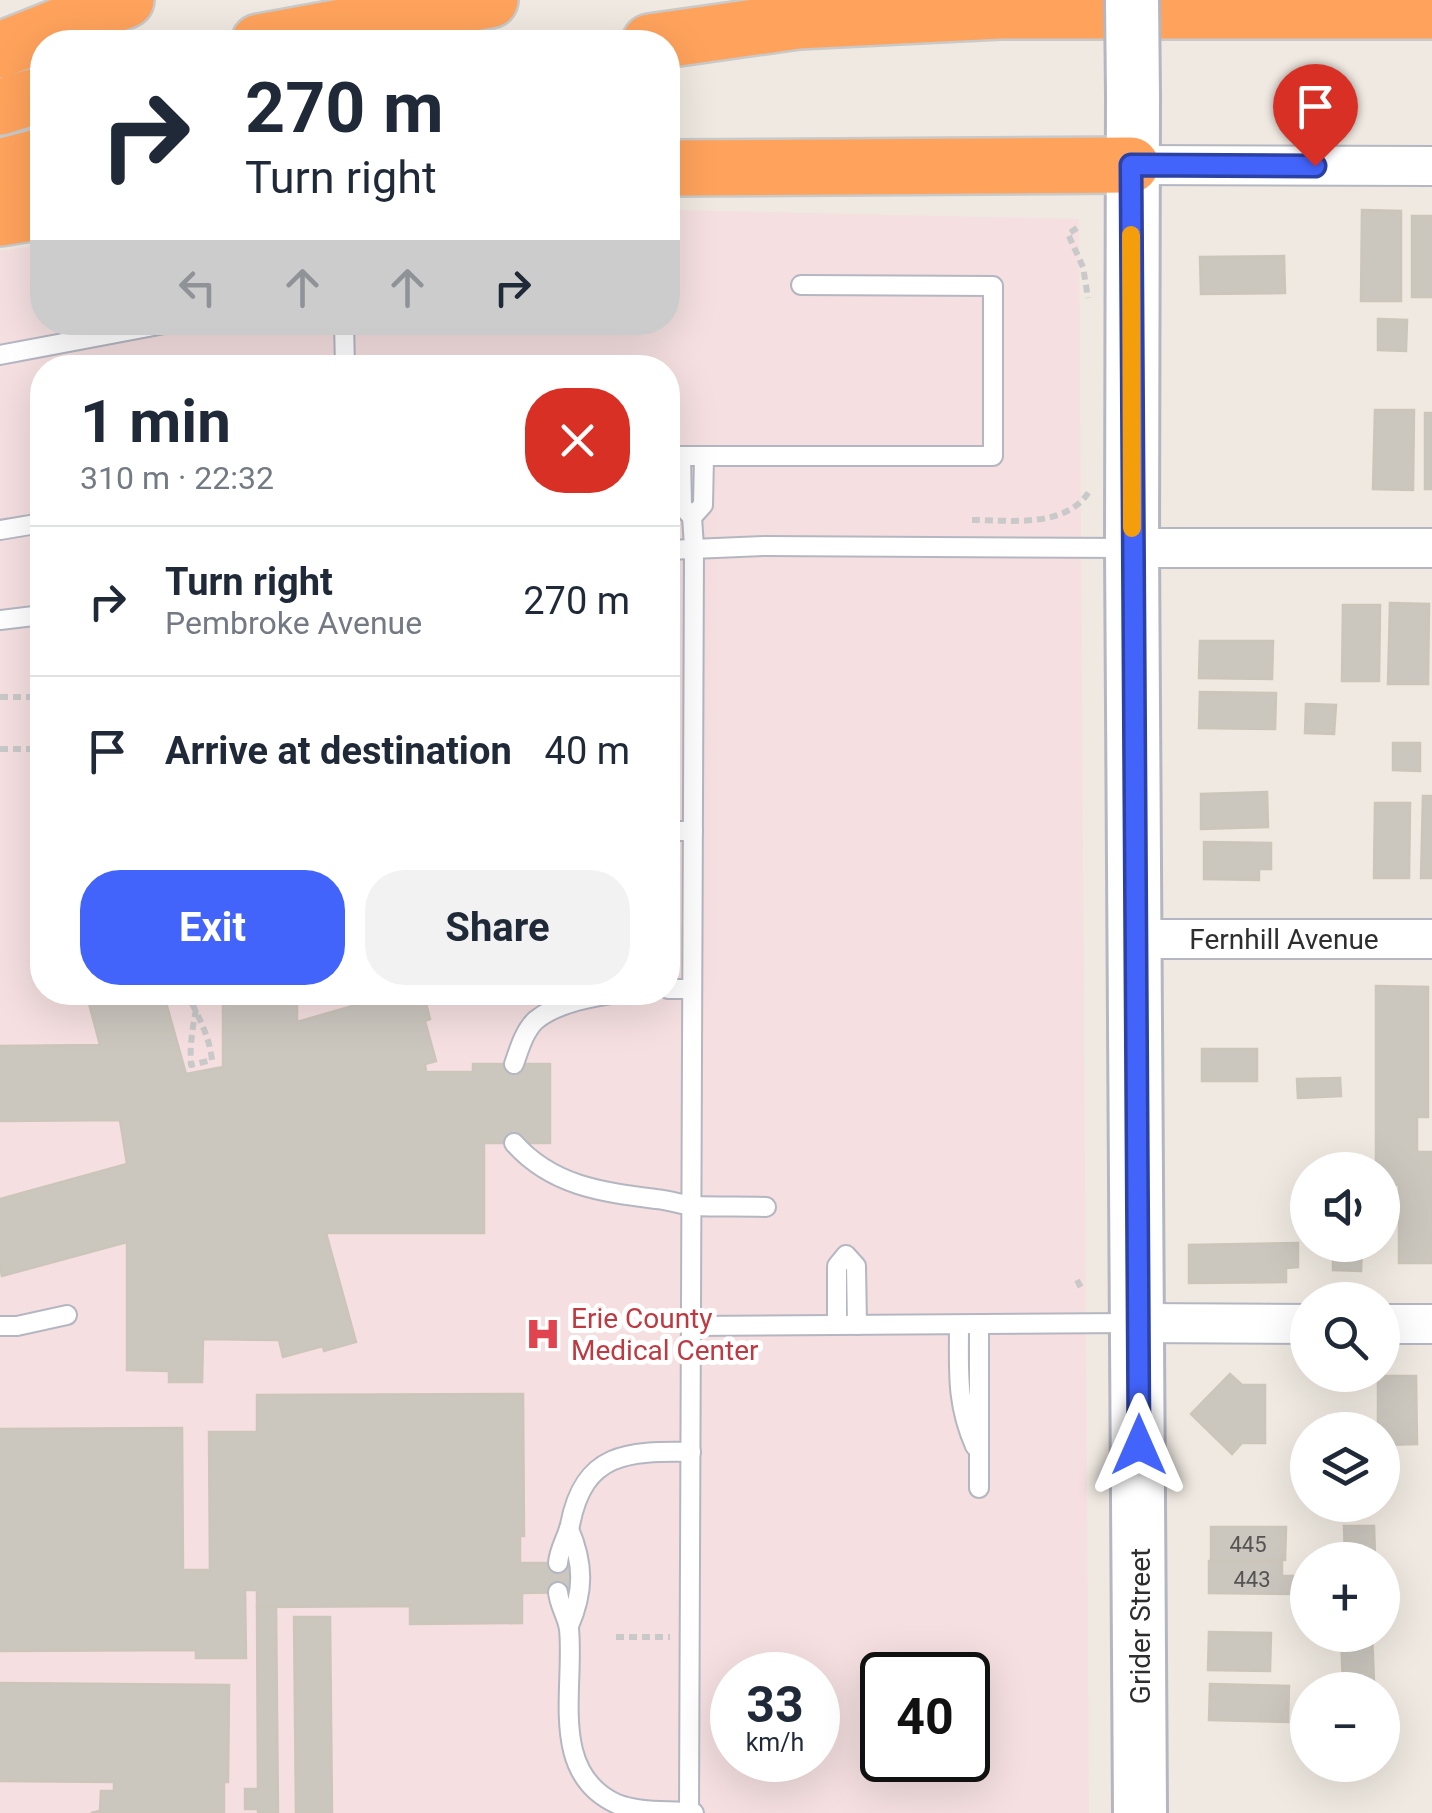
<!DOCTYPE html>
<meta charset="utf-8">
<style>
:root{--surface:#fff;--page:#f2f2f3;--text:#1f2937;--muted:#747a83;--line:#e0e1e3;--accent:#4264fb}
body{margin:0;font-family:Roboto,sans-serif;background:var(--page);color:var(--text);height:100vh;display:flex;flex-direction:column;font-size:38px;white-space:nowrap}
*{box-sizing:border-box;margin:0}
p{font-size:32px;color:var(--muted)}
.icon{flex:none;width:55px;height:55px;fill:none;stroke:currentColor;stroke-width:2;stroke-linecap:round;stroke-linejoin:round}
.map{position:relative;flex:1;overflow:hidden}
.details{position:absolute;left:30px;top:355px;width:650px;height:650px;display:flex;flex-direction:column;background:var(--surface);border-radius:40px;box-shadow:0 10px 40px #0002}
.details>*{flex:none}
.hud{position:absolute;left:30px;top:30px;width:650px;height:305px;border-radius:40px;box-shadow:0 10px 40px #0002;background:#fff;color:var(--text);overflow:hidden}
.controls{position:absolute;left:1290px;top:1152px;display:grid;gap:20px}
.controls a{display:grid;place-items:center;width:110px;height:110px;border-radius:50%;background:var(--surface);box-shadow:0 10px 40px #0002;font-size:50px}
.speed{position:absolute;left:710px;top:1652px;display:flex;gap:20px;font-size:50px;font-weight:700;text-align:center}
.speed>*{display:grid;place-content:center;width:130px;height:130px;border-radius:50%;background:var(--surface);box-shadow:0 10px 40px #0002;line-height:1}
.speed small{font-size:25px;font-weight:400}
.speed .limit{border:5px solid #111;border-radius:15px;background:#fff;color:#111}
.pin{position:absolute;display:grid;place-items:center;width:85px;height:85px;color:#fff;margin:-102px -42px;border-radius:50% 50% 50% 0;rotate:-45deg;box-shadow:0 0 10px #0007}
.pin .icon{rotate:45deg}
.me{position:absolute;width:110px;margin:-55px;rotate:0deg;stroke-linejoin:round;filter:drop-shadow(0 0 8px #0008)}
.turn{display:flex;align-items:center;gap:35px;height:210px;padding:0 50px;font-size:45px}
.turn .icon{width:130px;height:130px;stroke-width:2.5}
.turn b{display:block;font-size:70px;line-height:85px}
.lanes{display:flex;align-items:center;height:95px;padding:0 50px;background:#0003;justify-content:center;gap:50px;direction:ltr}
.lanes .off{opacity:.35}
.round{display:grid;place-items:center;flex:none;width:105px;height:105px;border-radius:40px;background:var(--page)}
.headline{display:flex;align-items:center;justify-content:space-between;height:170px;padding:0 50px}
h1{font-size:60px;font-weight:700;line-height:75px}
.primary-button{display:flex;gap:20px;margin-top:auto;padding:20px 50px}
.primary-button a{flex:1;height:115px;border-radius:40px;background:var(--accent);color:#fff;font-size:40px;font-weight:700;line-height:115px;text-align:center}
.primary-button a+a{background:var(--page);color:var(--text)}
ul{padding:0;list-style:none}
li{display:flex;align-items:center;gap:30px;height:150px;padding:0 50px;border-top:2px solid var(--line)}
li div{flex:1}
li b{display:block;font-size:38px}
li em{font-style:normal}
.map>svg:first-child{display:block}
</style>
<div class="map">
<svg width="1432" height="1813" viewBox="0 0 1432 1813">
<rect width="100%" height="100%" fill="#efe9e1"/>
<!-- medical -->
<path fill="#f5dfe0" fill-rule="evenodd" d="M668 210 1079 219 1089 1813H0V251L42 245V322H668ZM42 368H668V992H42ZM732 1675H818V1760H732ZM882 1675H968V1760H882Z"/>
<!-- building -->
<g fill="#cbc7bf" stroke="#cbc5ba" stroke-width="2.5">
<path d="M1362 210 1401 211V301H1361Z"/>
<rect x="1412" y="216" width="20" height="81"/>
<path d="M1284 256 1285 293 1201 294 1200 257Z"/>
<path d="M1378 319 1407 320 1406 351 1378 350Z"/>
<path d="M1375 410H1414L1413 490 1373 489Z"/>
<rect x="1425" y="413" width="7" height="76"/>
<path d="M1390 603 1429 604 1428 684H1388Z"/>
<path d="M1343 605H1380L1379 681H1342Z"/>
<path d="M1200 641H1273L1272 679 1199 678Z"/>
<path d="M1200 692 1276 693 1275 729 1199 728Z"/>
<path d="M1306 704 1336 705 1334 734 1305 733Z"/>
<path d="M1393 743H1420V771L1393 770Z"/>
<path d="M1267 792 1268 827 1201 829V794Z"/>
<path d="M1423 796H1432V878H1421Z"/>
<path d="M1375 803H1410L1409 878H1374Z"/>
<path d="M1204 842 1271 843V869H1259V880L1204 879Z"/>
<path d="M1376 986 1428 987V1117H1417V1152H1432V1263H1399V1185H1382V1170H1376Z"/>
<path d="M86 992H163L186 1074 223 1067V992H297V1022L401 992H423L430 1019 425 1021 436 1061 425 1064 426 1072H473V1064H550V1143H484V1233H326L356 1342 324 1351 323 1346 283 1357 279 1340 203 1339 202 1382H169V1371L127 1370V1242L2 1276 0 1267V1199L127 1164 120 1120 0 1121V1046L100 1045Z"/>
<rect x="1202" y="1049" width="55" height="32"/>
<path d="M1340 1078 1341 1096 1298 1098 1297 1079Z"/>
<path d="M1298 1243V1267L1286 1268V1282L1189 1283V1245Z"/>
<path d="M1333 1245H1362L1361 1271 1333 1270Z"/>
<path d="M1230 1374 1242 1385H1265V1443H1242L1232 1454 1191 1414Z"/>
<path d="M1378 1376H1416L1417 1444 1382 1445V1430H1378Z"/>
<path d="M523 1394 524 1536H520V1563H575V1592L522 1593V1623L410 1624V1606L257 1607V1590H245L246 1658H196V1650L0 1651V1429L182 1428 183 1570H210L209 1432H257V1395Z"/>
<path d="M1344 1526H1374L1375 1557 1345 1558Z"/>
<path d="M1211 1527H1286L1285 1560H1211Z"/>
<path d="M1209 1561 1282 1562V1576H1294V1594L1209 1593Z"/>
<path d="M257 1607H276L278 1813H258V1809H245V1789H258Z"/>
<path d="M294 1617H330L332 1813H296Z"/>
<path d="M1209 1632 1271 1633 1270 1671 1208 1670Z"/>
<path d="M1341 1635H1372L1374 1682 1343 1683Z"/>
<path d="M0 1683 229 1685 228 1782H224V1813H91L100 1811 101 1791H114V1782L0 1781Z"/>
<path d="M1210 1684 1289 1686 1288 1722 1209 1720Z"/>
</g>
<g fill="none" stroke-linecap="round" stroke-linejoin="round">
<defs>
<g id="lane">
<path d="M344 322 345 368"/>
<path d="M0 355 175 322"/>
<path d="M668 456H993V286L801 285"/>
<path d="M681 456 682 506 692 517 694 547 689 1813"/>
<path d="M692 517 703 505 704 456"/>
<path d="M0 530 42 523"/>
<path d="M668 550 764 546 1127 548"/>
<path d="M0 620 42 615"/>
<path d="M668 831H693"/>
<path d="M668 989H692"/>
<path d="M514 1064C519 1050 524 1031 536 1020 558 1002 596 996 623 992"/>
<path d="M514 1143C552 1186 602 1192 656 1199 669 1200 682 1205 695 1206 718 1207 742 1206 766 1207"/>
<path d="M837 1325V1266L846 1255 856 1266 857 1325"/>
<path d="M959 1325C959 1371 956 1403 975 1446"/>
<path d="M979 1325V1488"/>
<path d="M0 1326H17L67 1315"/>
<path d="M691 1326 1130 1323"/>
<path d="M558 1563C559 1549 567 1538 570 1525 584 1452 627 1451 691 1452"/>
<path d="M558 1592C559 1605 567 1616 569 1629 575 1688 548 1773 617 1804 640 1813 669 1810 694 1813"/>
<path d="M569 1626C584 1591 584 1564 569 1529"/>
</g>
<g id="street">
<path d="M1131 165 1432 166"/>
<path d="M1132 548H1432"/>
<path d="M1135 939H1432"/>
<path d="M1139 1323 1308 1324"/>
<path d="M1382 1324H1432"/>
</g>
<path id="secondary" d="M1133 95 1132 548 1140 1813"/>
<g id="highway">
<path d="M259 42 490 0"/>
<path d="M650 42 798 21 1000 11H1432"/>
<path d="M0 50 126 0"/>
<path d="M0 107 42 94"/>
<path d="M0 167 42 156"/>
<path d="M668 168 1131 165"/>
<path d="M0 218 42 211"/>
</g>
</defs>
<!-- lane casing -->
<use href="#lane" stroke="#b4b7c1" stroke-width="22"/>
<!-- street casing -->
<use href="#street" stroke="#b4b7c1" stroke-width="42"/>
<!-- secondary casing -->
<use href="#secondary" stroke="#b4b7c1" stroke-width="58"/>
<!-- highway casing -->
<use href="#highway" stroke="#c9c9c9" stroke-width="60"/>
<!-- path -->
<g stroke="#c9c9c9" stroke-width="6" stroke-dasharray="8 5" stroke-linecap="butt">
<path d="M1077 228 1068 234 1083 267 1088 298"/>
<path d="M972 520C1010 520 1067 529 1090 490"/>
<path d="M0 697H42"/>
<path d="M0 749H42"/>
<path d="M186 992C198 1015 209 1035 212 1060L191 1065C189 1040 195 1017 199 992"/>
<path d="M1077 1280 1082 1290"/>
<path d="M616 1637H670"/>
</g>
<!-- lane -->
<use href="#lane" stroke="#fff" stroke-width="18"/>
<!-- street -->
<use href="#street" stroke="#fff" stroke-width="38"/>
<!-- secondary -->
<use href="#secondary" stroke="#fff" stroke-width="52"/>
<!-- highway -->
<use href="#highway" stroke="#ffa35c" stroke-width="55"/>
<defs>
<path id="secondary-bridge" d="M1132 0 1133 95"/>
</defs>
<!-- secondary-bridge casing -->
<use href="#secondary-bridge" stroke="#b4b7c1" stroke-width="58" stroke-linecap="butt"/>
<!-- secondary-bridge -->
<use href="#secondary-bridge" stroke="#fff" stroke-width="52"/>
</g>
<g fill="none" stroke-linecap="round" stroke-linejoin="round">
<defs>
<path id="route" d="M1139 1445 1131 165 1315 166"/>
</defs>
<!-- route casing -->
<use href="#route" stroke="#2b41a3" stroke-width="25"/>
<!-- route -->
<use href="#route" stroke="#4264fb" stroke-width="18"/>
<!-- slow -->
<path stroke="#f59e0b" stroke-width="18" d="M1131 235 1132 528"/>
</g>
<!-- icons -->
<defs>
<symbol id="hospital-bare" viewBox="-9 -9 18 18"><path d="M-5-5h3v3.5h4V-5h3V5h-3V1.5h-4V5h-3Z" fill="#e0444e" stroke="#fff" stroke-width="2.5" paint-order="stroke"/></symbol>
</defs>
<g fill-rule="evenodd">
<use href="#hospital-bare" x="518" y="1309" width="50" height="50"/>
</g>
<g text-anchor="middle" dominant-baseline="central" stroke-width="10" stroke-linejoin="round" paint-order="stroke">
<!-- number labels -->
<g font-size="22" fill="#555452">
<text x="1248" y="1544">445</text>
<text x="1252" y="1579">443</text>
</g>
<!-- street labels -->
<g font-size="28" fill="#2e2e2e" stroke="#fff">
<text x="1284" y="939">Fernhill Avenue</text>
<text transform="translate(1140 1626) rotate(-90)">Grider Street</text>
</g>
<!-- health labels -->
<g font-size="28" fill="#be3a42" stroke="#fff" text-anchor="start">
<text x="571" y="1318">Erie County<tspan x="571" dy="32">Medical Center</tspan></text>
</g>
</g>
</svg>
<div class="controls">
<a><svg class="icon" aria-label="sound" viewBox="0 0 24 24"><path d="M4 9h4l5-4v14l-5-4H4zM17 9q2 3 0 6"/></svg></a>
<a><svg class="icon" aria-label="search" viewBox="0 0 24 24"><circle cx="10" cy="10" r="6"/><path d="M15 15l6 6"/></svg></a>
<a><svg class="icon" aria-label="layers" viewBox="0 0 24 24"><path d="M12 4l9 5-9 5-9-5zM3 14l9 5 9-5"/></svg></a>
<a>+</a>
<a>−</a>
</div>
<div class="speed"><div>33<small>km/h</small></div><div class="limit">40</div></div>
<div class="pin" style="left:1315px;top:166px;background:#d93025"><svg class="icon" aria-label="arrive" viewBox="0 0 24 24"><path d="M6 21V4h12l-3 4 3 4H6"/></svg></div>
<svg class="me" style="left:1139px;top:1445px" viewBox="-20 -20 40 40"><path d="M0-17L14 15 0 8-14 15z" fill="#4264fb" stroke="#fff" stroke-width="4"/></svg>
<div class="hud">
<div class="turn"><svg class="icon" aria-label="right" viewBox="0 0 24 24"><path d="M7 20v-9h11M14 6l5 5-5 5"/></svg><div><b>270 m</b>Turn right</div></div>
<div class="lanes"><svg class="icon off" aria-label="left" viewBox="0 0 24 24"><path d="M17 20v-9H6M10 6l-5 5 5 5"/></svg><svg class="icon off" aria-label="ahead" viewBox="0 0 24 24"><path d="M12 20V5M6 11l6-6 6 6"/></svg><svg class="icon off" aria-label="ahead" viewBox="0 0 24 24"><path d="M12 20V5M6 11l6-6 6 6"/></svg><svg class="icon" aria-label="right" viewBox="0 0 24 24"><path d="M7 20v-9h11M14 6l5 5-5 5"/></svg></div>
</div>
<section class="details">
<div class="headline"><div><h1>1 min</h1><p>310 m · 22:32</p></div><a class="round" style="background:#d93025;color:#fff"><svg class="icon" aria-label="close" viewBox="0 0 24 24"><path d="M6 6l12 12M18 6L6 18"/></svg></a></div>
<ul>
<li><svg class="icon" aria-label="right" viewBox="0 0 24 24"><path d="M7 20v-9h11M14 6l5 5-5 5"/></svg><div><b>Turn right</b><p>Pembroke Avenue</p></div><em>270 m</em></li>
<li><svg class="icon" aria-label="arrive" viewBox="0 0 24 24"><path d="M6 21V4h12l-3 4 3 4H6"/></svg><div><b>Arrive at destination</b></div><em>40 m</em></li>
</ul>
<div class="primary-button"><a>Exit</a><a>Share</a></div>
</section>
</div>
